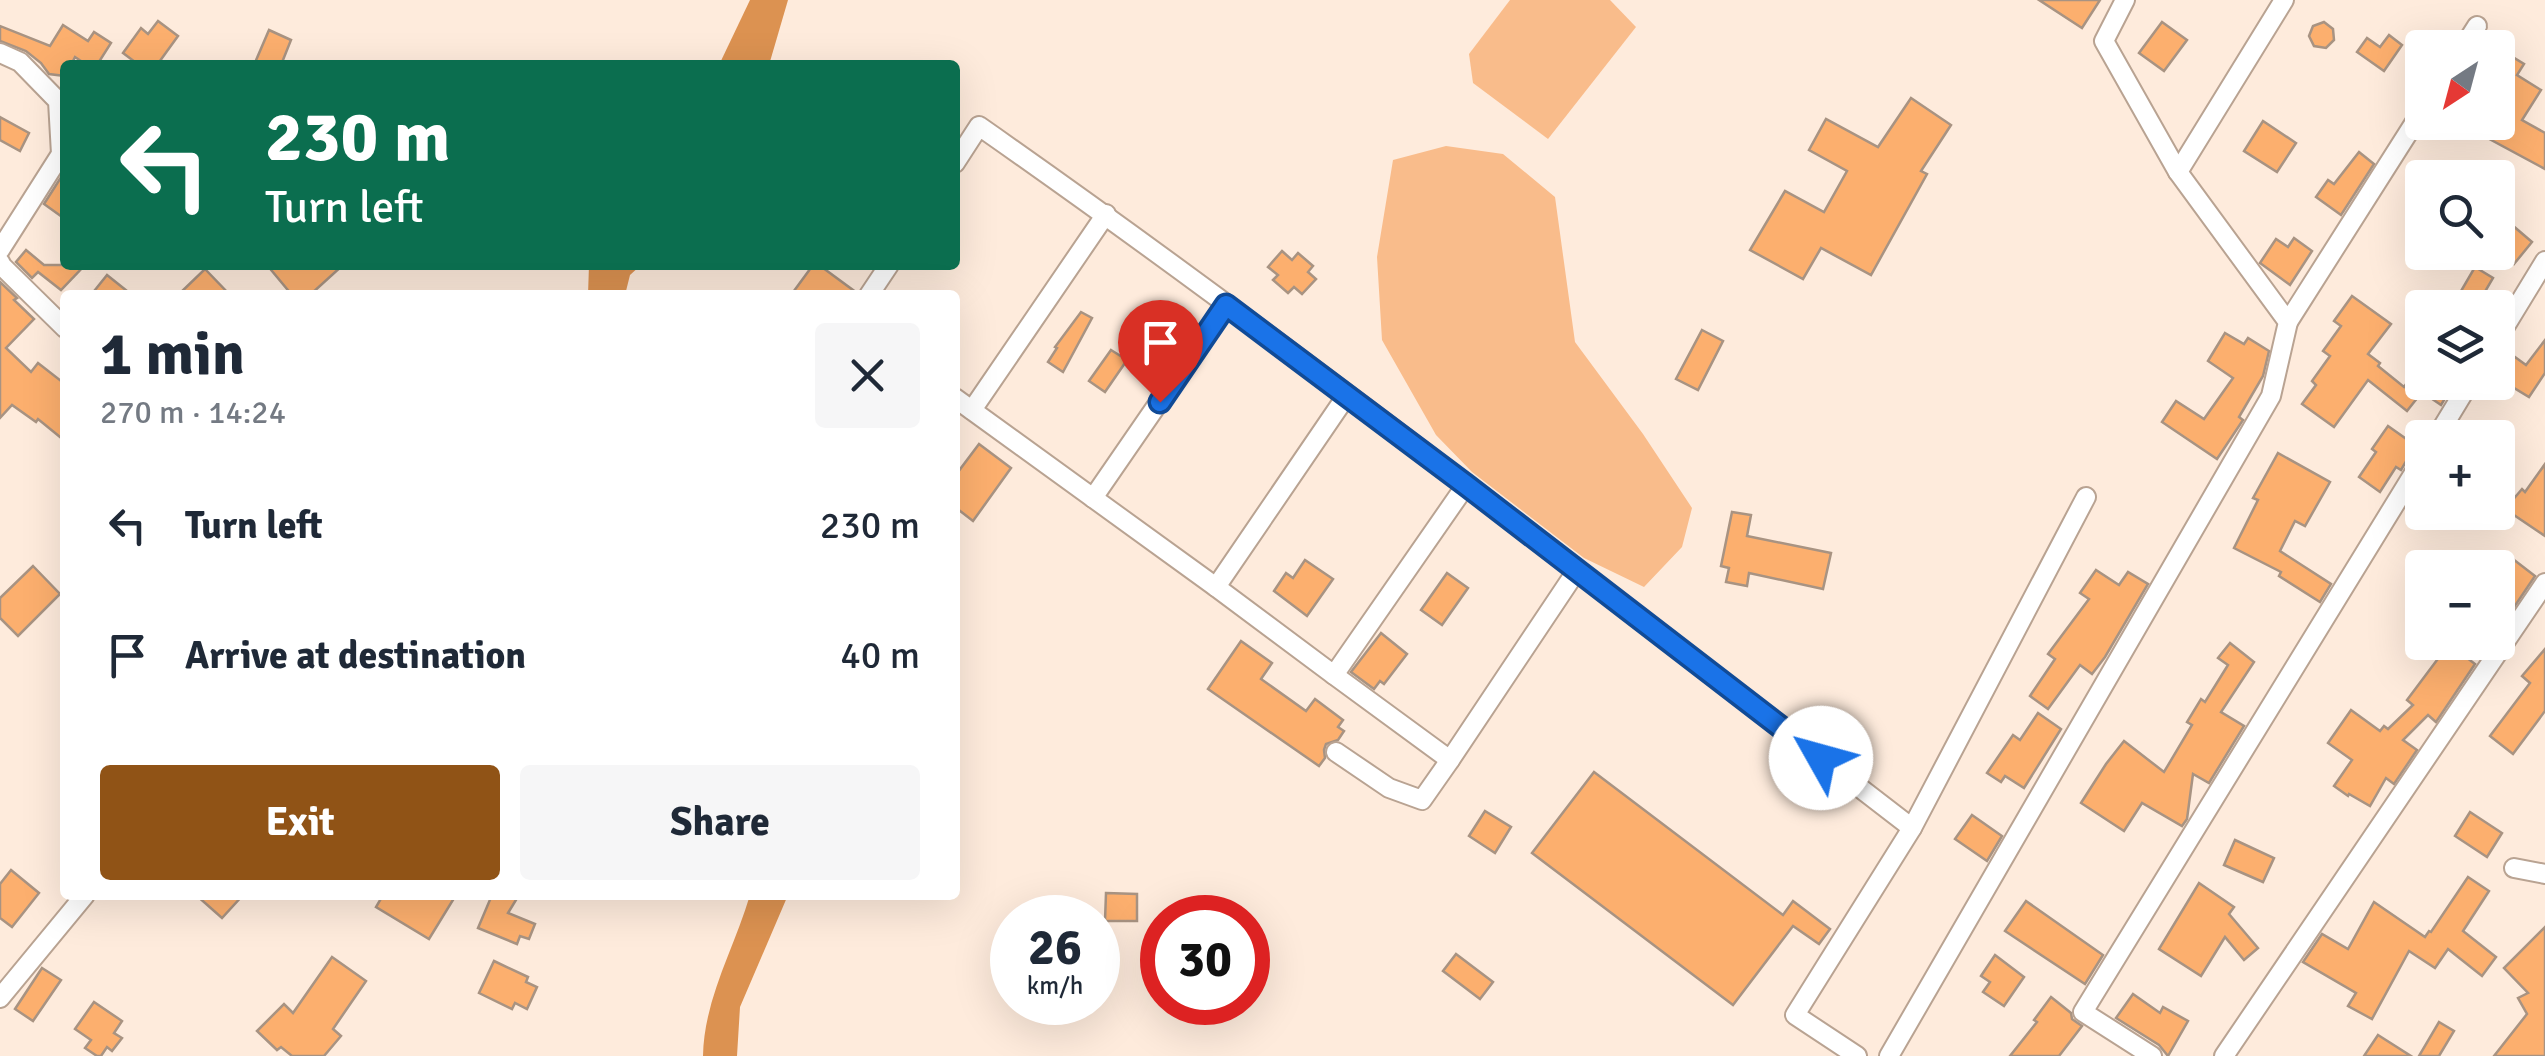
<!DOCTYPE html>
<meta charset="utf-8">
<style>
:root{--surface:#fff;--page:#f6f6f7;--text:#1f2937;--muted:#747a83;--accent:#905316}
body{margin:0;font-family:Signika,sans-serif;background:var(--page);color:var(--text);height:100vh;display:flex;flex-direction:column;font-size:38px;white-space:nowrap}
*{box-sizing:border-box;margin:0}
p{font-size:32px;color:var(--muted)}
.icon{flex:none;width:55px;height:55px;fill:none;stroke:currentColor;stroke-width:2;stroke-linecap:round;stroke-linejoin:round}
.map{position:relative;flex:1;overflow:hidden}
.sheet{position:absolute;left:60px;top:290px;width:900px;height:610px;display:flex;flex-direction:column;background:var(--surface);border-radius:10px;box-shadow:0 10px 40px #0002}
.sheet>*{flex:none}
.top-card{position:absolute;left:60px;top:60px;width:900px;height:210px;border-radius:10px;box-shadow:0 10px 40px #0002;background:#0b6e4f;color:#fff;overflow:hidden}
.needle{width:65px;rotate:216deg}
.tools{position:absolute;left:2405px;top:30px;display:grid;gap:20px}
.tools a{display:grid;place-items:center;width:110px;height:110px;border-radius:10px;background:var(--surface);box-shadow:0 10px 40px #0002;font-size:50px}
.speed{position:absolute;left:990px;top:895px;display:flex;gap:20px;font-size:50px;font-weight:700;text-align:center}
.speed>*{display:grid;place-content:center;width:130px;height:130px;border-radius:50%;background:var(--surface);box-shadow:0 10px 40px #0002;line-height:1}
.speed small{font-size:25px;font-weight:400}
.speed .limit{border:15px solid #d22;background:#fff;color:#111}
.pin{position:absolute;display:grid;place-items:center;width:85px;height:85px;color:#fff;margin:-102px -42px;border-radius:50% 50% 50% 0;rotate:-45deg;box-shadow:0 0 10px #0007}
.pin .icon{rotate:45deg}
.me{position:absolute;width:110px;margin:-55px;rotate:308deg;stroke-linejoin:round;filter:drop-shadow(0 0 8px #0008)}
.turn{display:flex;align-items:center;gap:35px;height:210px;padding:0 40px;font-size:45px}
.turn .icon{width:130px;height:130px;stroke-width:2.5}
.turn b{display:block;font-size:70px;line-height:85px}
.round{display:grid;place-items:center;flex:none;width:105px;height:105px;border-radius:10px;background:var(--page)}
.summary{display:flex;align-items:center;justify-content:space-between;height:170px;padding:0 40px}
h1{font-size:60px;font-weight:800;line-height:75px}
.primary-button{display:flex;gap:20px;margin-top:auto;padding:20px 40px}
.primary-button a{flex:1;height:115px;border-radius:10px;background:var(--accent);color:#fff;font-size:40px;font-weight:800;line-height:115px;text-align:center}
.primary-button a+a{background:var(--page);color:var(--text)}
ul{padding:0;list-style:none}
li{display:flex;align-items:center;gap:30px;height:130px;padding:0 40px}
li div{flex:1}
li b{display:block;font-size:38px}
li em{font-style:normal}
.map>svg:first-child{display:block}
</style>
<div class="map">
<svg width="2545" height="1056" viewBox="0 0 2545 1056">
<rect width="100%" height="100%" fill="#feebdc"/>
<!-- green -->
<g fill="#f9bc8b">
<path d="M1510 0H1610L1636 27 1548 139 1473 83 1469 54Z"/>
<path d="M1446 146 1503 154 1555 197 1575 342 1643 434 1692 508 1682 547 1644 587 1584 558 1472 472 1436 435 1382 340 1377 257 1393 160Z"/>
</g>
<!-- water -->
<g fill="#dc9251">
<path d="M750 0H788L769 65H719Z"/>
<path d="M589 265H641L630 275 625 295H588Z"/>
<path d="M750 895H788L740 1007 737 1056H703C704 999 734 949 750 895Z"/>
</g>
<!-- building -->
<g fill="#fcaf6e" stroke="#a89382" stroke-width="2.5">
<path d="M2039 0H2100L2082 28Z"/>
<path d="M158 21 178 36 157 65H139L123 53 141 28 148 34Z"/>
<path d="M2162 22 2187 40 2164 71 2139 53Z"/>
<path d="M2324 22 2333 29 2334 40 2326 48 2314 46 2309 36 2313 26Z"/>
<path d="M63 25 88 41 94 32 111 43 97 65H87L75 57 71 65H65V76L49 74 41 63 26 51 0 41V26L50 46Z"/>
<path d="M269 30 291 40 281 65H254Z"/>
<path d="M2389 35 2402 45 2384 71 2357 52 2367 38 2380 47Z"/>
<path d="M2498 48 2524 64 2517 75 2541 90 2522 120 2545 133V169L2482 135 2489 122H2498Z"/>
<path d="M1911 98 1951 125 1921 171 1927 174 1871 275 1821 248 1803 279 1750 250 1785 191 1824 212 1847 171 1809 150 1826 119 1878 147Z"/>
<path d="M0 117 29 133 20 151 0 140Z"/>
<path d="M2263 121 2296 143 2277 172 2244 151Z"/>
<path d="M2359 152 2374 164 2341 215 2316 197 2328 180 2334 184Z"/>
<path d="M65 171V219L44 204Z"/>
<path d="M2498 213 2532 242 2514 264 2498 250Z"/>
<path d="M2294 238 2312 251 2290 285 2260 263 2276 239 2288 247Z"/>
<path d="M26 250 44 265H85L61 290 38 272 32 278 16 262Z"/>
<path d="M1282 251 1292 260 1298 253 1313 266 1308 272 1316 279 1302 294 1294 287 1288 293 1273 280 1278 275 1268 267Z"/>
<path d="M267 265H343L310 295H292Z"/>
<path d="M813 265H819L857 293V295H791Z"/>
<path d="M2475 267 2493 278 2479 302 2461 291Z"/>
<path d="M205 269 230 295H178Z"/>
<path d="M107 275 132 295H91Z"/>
<path d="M0 282 17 298 14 300 34 319 6 348 31 372 38 363 65 384V441L38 419 36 422 12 405 0 418Z"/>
<path d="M2352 296 2391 324 2368 354 2380 363 2378 366 2404 387 2422 361V382H2455L2441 405 2422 392 2407 411 2368 380 2334 427 2302 404 2316 385 2312 381 2330 356 2323 351 2341 326 2334 321Z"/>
<path d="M1081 312 1092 318 1063 372 1048 362 1057 348 1055 347Z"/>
<path d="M1702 330 1723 341 1698 390 1676 379Z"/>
<path d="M2225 333 2244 344 2248 338 2269 351 2263 376 2239 417 2243 420 2217 459 2162 422 2176 401 2204 419 2233 378 2208 361Z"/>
<path d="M2545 340V373L2529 397 2501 380 2515 357 2526 365Z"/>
<path d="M1111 350 1127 360 1105 392 1089 381Z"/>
<path d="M2388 426 2419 448 2411 453 2401 470 2396 467 2380 492 2359 477 2376 452 2372 449Z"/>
<path d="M979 444 1011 468 973 521 955 507V476Z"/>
<path d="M2278 453 2330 482 2305 526 2295 521 2280 551 2331 584 2320 602 2279 576 2281 572 2234 548 2258 500 2253 498Z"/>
<path d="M2545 464V536L2505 509 2522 489 2525 492Z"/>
<path d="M1732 512 1751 515 1747 536 1831 553 1823 589 1749 573 1747 586 1726 582 1729 568 1721 566Z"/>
<path d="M2509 556 2535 576 2498 631V571Z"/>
<path d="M1305 560 1333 579 1307 616 1274 591 1286 573 1293 578Z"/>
<path d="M33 566 60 594 18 636 0 618V598Z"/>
<path d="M2096 570 2119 585 2128 572 2148 584 2105 657 2092 674 2080 665 2048 709 2030 696 2055 659 2048 654 2089 599 2080 593Z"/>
<path d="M1447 573 1468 588 1442 625 1421 610Z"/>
<path d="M1381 633 1407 654 1384 684 1380 681 1374 689 1351 672Z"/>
<path d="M1241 641 1272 663 1261 679 1306 711 1315 699 1343 720 1338 727 1344 731 1338 740 1326 744 1324 750 1325 758 1319 766 1208 689Z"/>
<path d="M2230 643 2254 662 2221 712 2244 726 2209 783 2193 774 2187 819 2182 826 2142 803 2124 831 2081 803 2106 764 2124 741 2164 772 2192 725 2187 722 2201 699 2205 702 2228 665 2218 658Z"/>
<path d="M2449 644 2475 664 2436 722 2428 715 2403 740 2417 750 2394 784 2386 778 2370 806 2349 794 2348 796 2334 786 2352 760 2328 743 2351 710 2380 731 2384 726 2388 729 2413 705 2407 700Z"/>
<path d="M2545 649V711L2513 754 2490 736 2530 683 2522 676Z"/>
<path d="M2038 713 2061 729 2024 788 2005 776 2001 782 1987 773 2013 735 2020 740Z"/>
<path d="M1594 772 1783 915 1793 901 1830 929 1819 944 1793 926 1733 1005 1532 853Z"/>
<path d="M1485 811 1511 827 1495 853 1469 836Z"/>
<path d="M2470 812 2502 833 2487 857 2455 836Z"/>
<path d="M1972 815 2002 836 1987 861 1955 839Z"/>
<path d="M2235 840 2274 858 2263 882 2224 865Z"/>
<path d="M11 870 39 893 12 927 0 918V884Z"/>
<path d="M2468 877 2489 891 2463 931 2496 957 2482 976 2448 949 2435 968 2409 951 2372 1019 2348 1006 2356 993 2303 962 2322 934 2348 949 2374 902 2425 937 2429 931 2431 932Z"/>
<path d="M2199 883 2234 907 2229 914 2258 948 2244 960 2225 937 2201 976 2159 949Z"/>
<path d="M1106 893 1137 894V921H1105Z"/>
<path d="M196 895H243L222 918Z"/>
<path d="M383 895H456L429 939 376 907Z"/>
<path d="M492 895H519L508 913 535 924 529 939 520 936 517 944 478 928Z"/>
<path d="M2026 901 2103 955 2085 984 2005 931Z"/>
<path d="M2545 927V1056H2494L2527 1014 2518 998 2528 993 2504 968Z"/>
<path d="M1456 954 1493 982 1480 999 1443 971Z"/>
<path d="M1995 955 2024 977 2004 1006 1983 992 1990 982 1981 976Z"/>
<path d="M332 957 366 981 333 1029 341 1036 324 1056H292L281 1047 277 1050 257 1031 284 1004 293 1013Z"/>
<path d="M494 961 528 977 526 982 537 987 527 1009 515 1003 512 1009 479 993Z"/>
<path d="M42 968 61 980 33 1021 15 1009Z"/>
<path d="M2133 994 2160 1013 2163 1007 2188 1021 2168 1056 2159 1045 2116 1018Z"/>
<path d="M2051 997 2071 1013 2072 1019 2082 1026 2059 1056H2010L2037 1022 2034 1020Z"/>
<path d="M94 1002 122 1021 114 1033 122 1038 112 1051 107 1047 101 1056H97L85 1048 91 1040 75 1029Z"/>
<path d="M2439 1022 2454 1031 2439 1056H2419Z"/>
<path d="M2378 1035 2411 1056H2364Z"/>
</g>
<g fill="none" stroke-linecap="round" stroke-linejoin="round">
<defs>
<g id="street">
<path d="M2463 48 2477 26"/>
<path d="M0 53 20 62 58 101 61 154 0 250"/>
<path d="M955 163 979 126C1298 349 1604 591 1912 828L1795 1015 1857 1056"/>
<path d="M2178 172 2284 0"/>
<path d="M0 262 2 266 65 328"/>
<path d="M869 295 889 265"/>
<path d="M2288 322 2422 111"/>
<path d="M2498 338 2545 261"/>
<path d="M955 398 1216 587 1334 675 1466 485"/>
<path d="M972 410 1106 214"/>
<path d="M2436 438 2470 382"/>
<path d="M1093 498 1226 305"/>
<path d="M1216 587 1347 395"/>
<path d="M1334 675 1450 760 1577 570"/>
<path d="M1336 752 1389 788 1422 800 1450 760"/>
<path d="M1912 828 2086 497"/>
<path d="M2514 868 2545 874"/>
<path d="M0 998 85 895"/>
<path d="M1889 1056 2271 396 2288 322 2178 172 2104 41 2125 0"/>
<path d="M2152 1056 2083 1012 2422 460"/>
<path d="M2224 1056 2545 583"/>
</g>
</defs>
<!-- street casing -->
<use href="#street" stroke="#b9a392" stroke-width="22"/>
<!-- street -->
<use href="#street" stroke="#fff" stroke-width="18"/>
</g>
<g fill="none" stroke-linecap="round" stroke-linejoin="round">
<defs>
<path id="route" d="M1160 402 1226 305 1466 485 1821 758"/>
</defs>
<!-- route casing -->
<use href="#route" stroke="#114b97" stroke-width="25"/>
<!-- route -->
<use href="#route" stroke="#1a73e8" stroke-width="18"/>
</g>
</svg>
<div class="tools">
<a><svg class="needle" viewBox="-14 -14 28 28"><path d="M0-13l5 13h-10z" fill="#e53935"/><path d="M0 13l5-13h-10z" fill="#747a83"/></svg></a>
<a><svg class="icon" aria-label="search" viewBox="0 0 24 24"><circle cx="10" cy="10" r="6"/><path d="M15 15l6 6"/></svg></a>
<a><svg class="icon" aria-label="layers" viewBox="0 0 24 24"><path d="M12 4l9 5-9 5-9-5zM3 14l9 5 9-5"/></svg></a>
<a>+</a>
<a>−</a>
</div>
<div class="speed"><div>26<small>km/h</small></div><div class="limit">30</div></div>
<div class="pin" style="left:1160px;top:402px;background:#d93025"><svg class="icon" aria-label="arrive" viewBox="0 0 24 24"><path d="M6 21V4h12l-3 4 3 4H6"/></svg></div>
<svg class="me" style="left:1821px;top:758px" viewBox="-20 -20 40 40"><circle r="19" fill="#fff"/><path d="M0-13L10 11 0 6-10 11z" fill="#1a73e8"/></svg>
<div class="top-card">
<div class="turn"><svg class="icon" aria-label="left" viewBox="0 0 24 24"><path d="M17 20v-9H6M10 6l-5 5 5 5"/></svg><div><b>230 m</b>Turn left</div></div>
</div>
<section class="sheet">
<div class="summary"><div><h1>1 min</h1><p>270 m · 14:24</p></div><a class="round"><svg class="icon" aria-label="close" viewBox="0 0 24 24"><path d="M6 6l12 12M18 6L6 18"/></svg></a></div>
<ul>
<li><svg class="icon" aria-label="left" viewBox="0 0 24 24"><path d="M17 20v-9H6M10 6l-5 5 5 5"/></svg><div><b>Turn left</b></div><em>230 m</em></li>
<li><svg class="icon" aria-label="arrive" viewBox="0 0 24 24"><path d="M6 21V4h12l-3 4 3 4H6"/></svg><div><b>Arrive at destination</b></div><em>40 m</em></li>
</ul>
<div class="primary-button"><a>Exit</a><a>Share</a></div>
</section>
</div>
